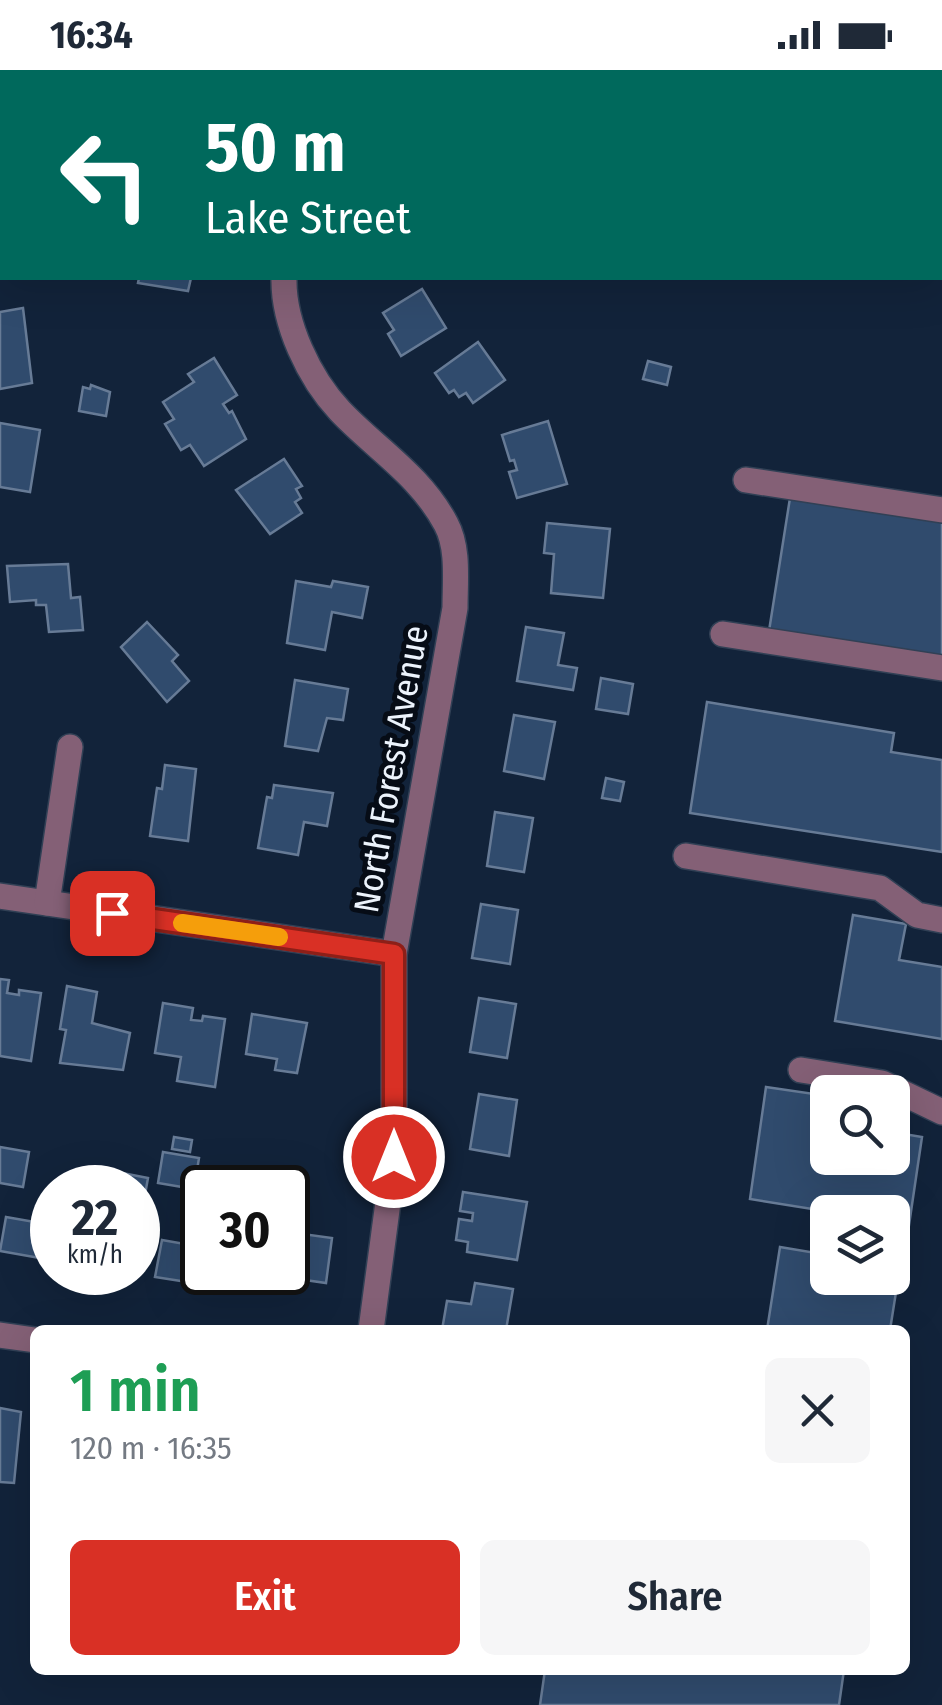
<!DOCTYPE html>
<meta charset="utf-8">
<style>
:root{--surface:#fff;--page:#f6f6f7;--text:#1f2937;--muted:#747a83;--accent:#d93025}
body{margin:0;font-family:"Fira Sans Condensed",sans-serif;background:var(--page);color:var(--text);height:100vh;display:flex;flex-direction:column;font-size:38px;white-space:nowrap}
*{box-sizing:border-box;margin:0}
p{font-size:32px;color:var(--muted)}
.icon{flex:none;width:55px;height:55px;fill:none;stroke:currentColor;stroke-width:2;stroke-linecap:round;stroke-linejoin:round}
.map{position:relative;flex:1;overflow:hidden}
.sheet{position:absolute;left:30px;top:1255px;width:880px;height:350px;display:flex;flex-direction:column;background:var(--surface);border-radius:15px;box-shadow:0 10px 40px #0002}
.sheet>*{flex:none}
.guide{position:absolute;left:0px;top:0px;width:942px;height:210px;box-shadow:0 10px 40px #0002;background:#00695c;color:#fff;overflow:hidden}
.fabs{position:absolute;left:810px;top:1005px;display:grid;gap:20px}
.fabs a{display:grid;place-items:center;width:100px;height:100px;border-radius:15px;background:var(--surface);box-shadow:0 10px 40px #0002;font-size:50px}
.speed{position:absolute;left:30px;top:1095px;display:flex;gap:20px;font-size:50px;font-weight:700;text-align:center}
.speed>*{display:grid;place-content:center;width:130px;height:130px;border-radius:50%;background:var(--surface);box-shadow:0 10px 40px #0002;line-height:1}
.speed small{font-size:25px;font-weight:400}
.speed .limit{border:5px solid #111;border-radius:15px;background:#fff;color:#111}
.pin{position:absolute;display:grid;place-items:center;width:85px;height:85px;color:#fff;margin:-42px;border-radius:20px;box-shadow:0 5px 15px #0006}
.me{position:absolute;width:110px;margin:-55px;rotate:0deg;stroke-linejoin:round;filter:drop-shadow(0 0 8px #0008)}
.turn{display:flex;align-items:center;gap:35px;height:210px;padding:0 40px;font-size:45px}
.turn .icon{width:130px;height:130px;stroke-width:2.5}
.turn b{display:block;font-size:70px;line-height:85px}
.round{display:grid;place-items:center;flex:none;width:105px;height:105px;border-radius:15px;background:var(--page)}
.headline{display:flex;align-items:center;justify-content:space-between;height:170px;padding:0 40px}
h1{font-size:60px;font-weight:600;line-height:75px;color:#1e9e55}
.action{display:flex;gap:20px;margin-top:auto;padding:20px 40px}
.action a{flex:1;height:115px;border-radius:15px;background:var(--accent);color:#fff;font-size:40px;font-weight:600;line-height:115px;text-align:center}
.action a+a{background:var(--page);color:var(--text)}
.status{display:flex;justify-content:space-between;align-items:center;height:70px;padding:0 50px;background:var(--surface);direction:ltr}
.status svg{height:28px;fill:currentColor}
.map>svg:first-child{display:block}
</style>
<div class="status"><b>16:34</b><svg viewBox="0 0 49 12"><path d="M0 12V9h3v3zM5 12V6h3v6zM10 12V3h3v9zM15 12V0h3v12zM26 1h20v11H26zM47 4h2v5h-2z"/></svg></div>
<div class="map">
<svg width="942" height="1635" viewBox="0 0 942 1635">
<rect width="100%" height="100%" fill="#12233a"/>
<!-- building -->
<g fill="#304b6d" stroke="#677b96" stroke-width="2.5">
<path d="M868 0H942V135L940 2Z"/>
<path d="M139 208H191L188 221 138 213Z"/>
<path d="M422 219 446 258 401 286 388 264 394 260 383 243Z"/>
<path d="M23 238 32 313 0 319V242Z"/>
<path d="M478 272 505 310 473 333 466 323 459 327 454 320 449 323 435 303Z"/>
<path d="M214 288 237 325 223 334 229 343 232 341 246 369 204 396 190 375 181 380 165 354 174 349 163 332 194 312 188 304Z"/>
<path d="M648 291 671 297 667 315 643 309Z"/>
<path d="M91 315 110 322 106 346 79 341 83 317 90 319Z"/>
<path d="M548 351 567 414 517 428 509 402 517 400 514 390 510 391 502 365Z"/>
<path d="M0 353 40 360 30 422 0 417Z"/>
<path d="M284 389 302 416 296 419 301 428 295 432 302 443 270 464 236 420Z"/>
<path d="M790 428 942 452V588L769 561Z"/>
<path d="M547 453 610 459 603 528 551 523 554 484 544 483Z"/>
<path d="M68 494 71 528 80 527 83 560 49 562 46 535H36V530L10 532 7 496Z"/>
<path d="M296 511 331 517 333 511 368 517 362 548 332 542 325 580 287 573Z"/>
<path d="M147 552 178 585 172 591 189 611 167 632 121 577Z"/>
<path d="M526 557 564 563 558 595 577 598 573 620 517 611Z"/>
<path d="M601 608 633 614 628 644 596 639Z"/>
<path d="M295 610 348 619 343 650 327 648 318 681 285 676Z"/>
<path d="M707 632 894 663 891 682 942 690V782L690 743Z"/>
<path d="M514 645 555 652 544 709 504 701Z"/>
<path d="M165 695 196 699 188 771 150 766 157 718 162 719Z"/>
<path d="M606 708 624 712 620 731 602 728Z"/>
<path d="M274 715 333 723 327 756 304 752 298 785 258 778 267 727 272 728Z"/>
<path d="M495 742 533 748 524 802 487 796Z"/>
<path d="M481 834 518 840 510 894 472 888Z"/>
<path d="M853 845 906 854 899 890 942 897V969L835 951Z"/>
<path d="M0 909 9 910 7 923 19 925V920L41 923 31 991 0 986Z"/>
<path d="M67 916 97 922 92 953 130 963 123 1000 60 993 66 960 60 959Z"/>
<path d="M479 928 516 934 507 988 470 982Z"/>
<path d="M163 933 193 938 191 950 202 951 203 946 225 949 215 1017 177 1011 181 987 155 983Z"/>
<path d="M252 944 307 953 297 1003 275 1000 277 989 246 984Z"/>
<path d="M766 1017 828 1026V1088H892V1062L922 1067 909 1155 892 1153V1142H831L750 1129Z"/>
<path d="M479 1024 517 1030 509 1086 470 1079Z"/>
<path d="M174 1067 192 1070 190 1082 172 1079Z"/>
<path d="M0 1077 29 1082 23 1117 0 1113Z"/>
<path d="M163 1082 199 1088 194 1119 158 1113Z"/>
<path d="M112 1101 148 1108 143 1136 138 1135V1118H110Z"/>
<path d="M463 1122 527 1132 517 1190 467 1182 468 1172 456 1170 459 1149 472 1151 473 1143 460 1141Z"/>
<path d="M6 1147 52 1155 51 1190 0 1181Z"/>
<path d="M288 1162 332 1168 326 1213 284 1207 282 1222 232 1215 233 1202H288Z"/>
<path d="M162 1170 202 1177V1202H215L213 1216 155 1207Z"/>
<path d="M780 1177 828 1185V1208H892V1195L900 1197 890 1260H767Z"/>
<path d="M475 1213 513 1219 506 1260H442L447 1231 471 1234Z"/>
<path d="M0 1338 21 1342 14 1413 0 1412Z"/>
<path d="M545 1600H844L839 1635H540Z"/>
</g>
<g fill="none" stroke-linecap="round" stroke-linejoin="round">
<defs>
<g id="minor">
<path d="M292 2V0"/>
<path d="M284 208C283 253 309 308 340 341 376 379 420 405 446 454 459 478 455 511 455 538L394 884V1087L371 1260"/>
<path d="M746 410 942 440"/>
<path d="M723 564 942 598"/>
<path d="M686 786 880 818 917 845 942 850"/>
<path d="M0 826 394 884"/>
<path d="M47 833 70 677"/>
<path d="M801 1000 882 1013 942 1042"/>
<path d="M0 1265 35 1270"/>
</g>
</defs>
<!-- minor casing -->
<use href="#minor" stroke="#314055" stroke-width="28"/>
<!-- minor -->
<use href="#minor" stroke="#846076" stroke-width="25"/>
</g>
<g fill="none" stroke-linecap="round" stroke-linejoin="round">
<defs>
<path id="route" d="M112 843 394 884V1087"/>
</defs>
<!-- route casing -->
<use href="#route" stroke="#8d1f18" stroke-width="25"/>
<!-- route -->
<use href="#route" stroke="#d93025" stroke-width="18"/>
<!-- slow -->
<path stroke="#f59e0b" stroke-width="18" d="M182 853 279 867"/>
</g>
<g text-anchor="middle" dominant-baseline="central" stroke-width="10" stroke-linejoin="round" paint-order="stroke">
<!-- street labels -->
<g font-size="35" fill="#ecf3fc" stroke="#060c16">
<text transform="translate(391 699) rotate(-80)">North Forest Avenue</text>
</g>
</g>
</svg>
<div class="fabs">
<a><svg class="icon" aria-label="search" viewBox="0 0 24 24"><circle cx="10" cy="10" r="6"/><path d="M15 15l6 6"/></svg></a>
<a><svg class="icon" aria-label="layers" viewBox="0 0 24 24"><path d="M12 4l9 5-9 5-9-5zM3 14l9 5 9-5"/></svg></a>
</div>
<div class="speed"><div>22<small>km/h</small></div><div class="limit">30</div></div>
<div class="pin" style="left:112px;top:843px;background:#d93025"><svg class="icon" aria-label="arrive" viewBox="0 0 24 24"><path d="M6 21V4h12l-3 4 3 4H6"/></svg></div>
<svg class="me" style="left:394px;top:1087px" viewBox="-20 -20 40 40"><circle r="17" fill="#d93025" stroke="#fff" stroke-width="3"/><path d="M0-11L8 9 0 5-8 9z" fill="#fff"/></svg>
<div class="guide">
<div class="turn"><svg class="icon" aria-label="left" viewBox="0 0 24 24"><path d="M17 20v-9H6M10 6l-5 5 5 5"/></svg><div><b>50 m</b>Lake Street</div></div>
</div>
<section class="sheet">
<div class="headline"><div><h1>1 min</h1><p>120 m · 16:35</p></div><a class="round"><svg class="icon" aria-label="close" viewBox="0 0 24 24"><path d="M6 6l12 12M18 6L6 18"/></svg></a></div>
<div class="action"><a>Exit</a><a>Share</a></div>
</section>
</div>
